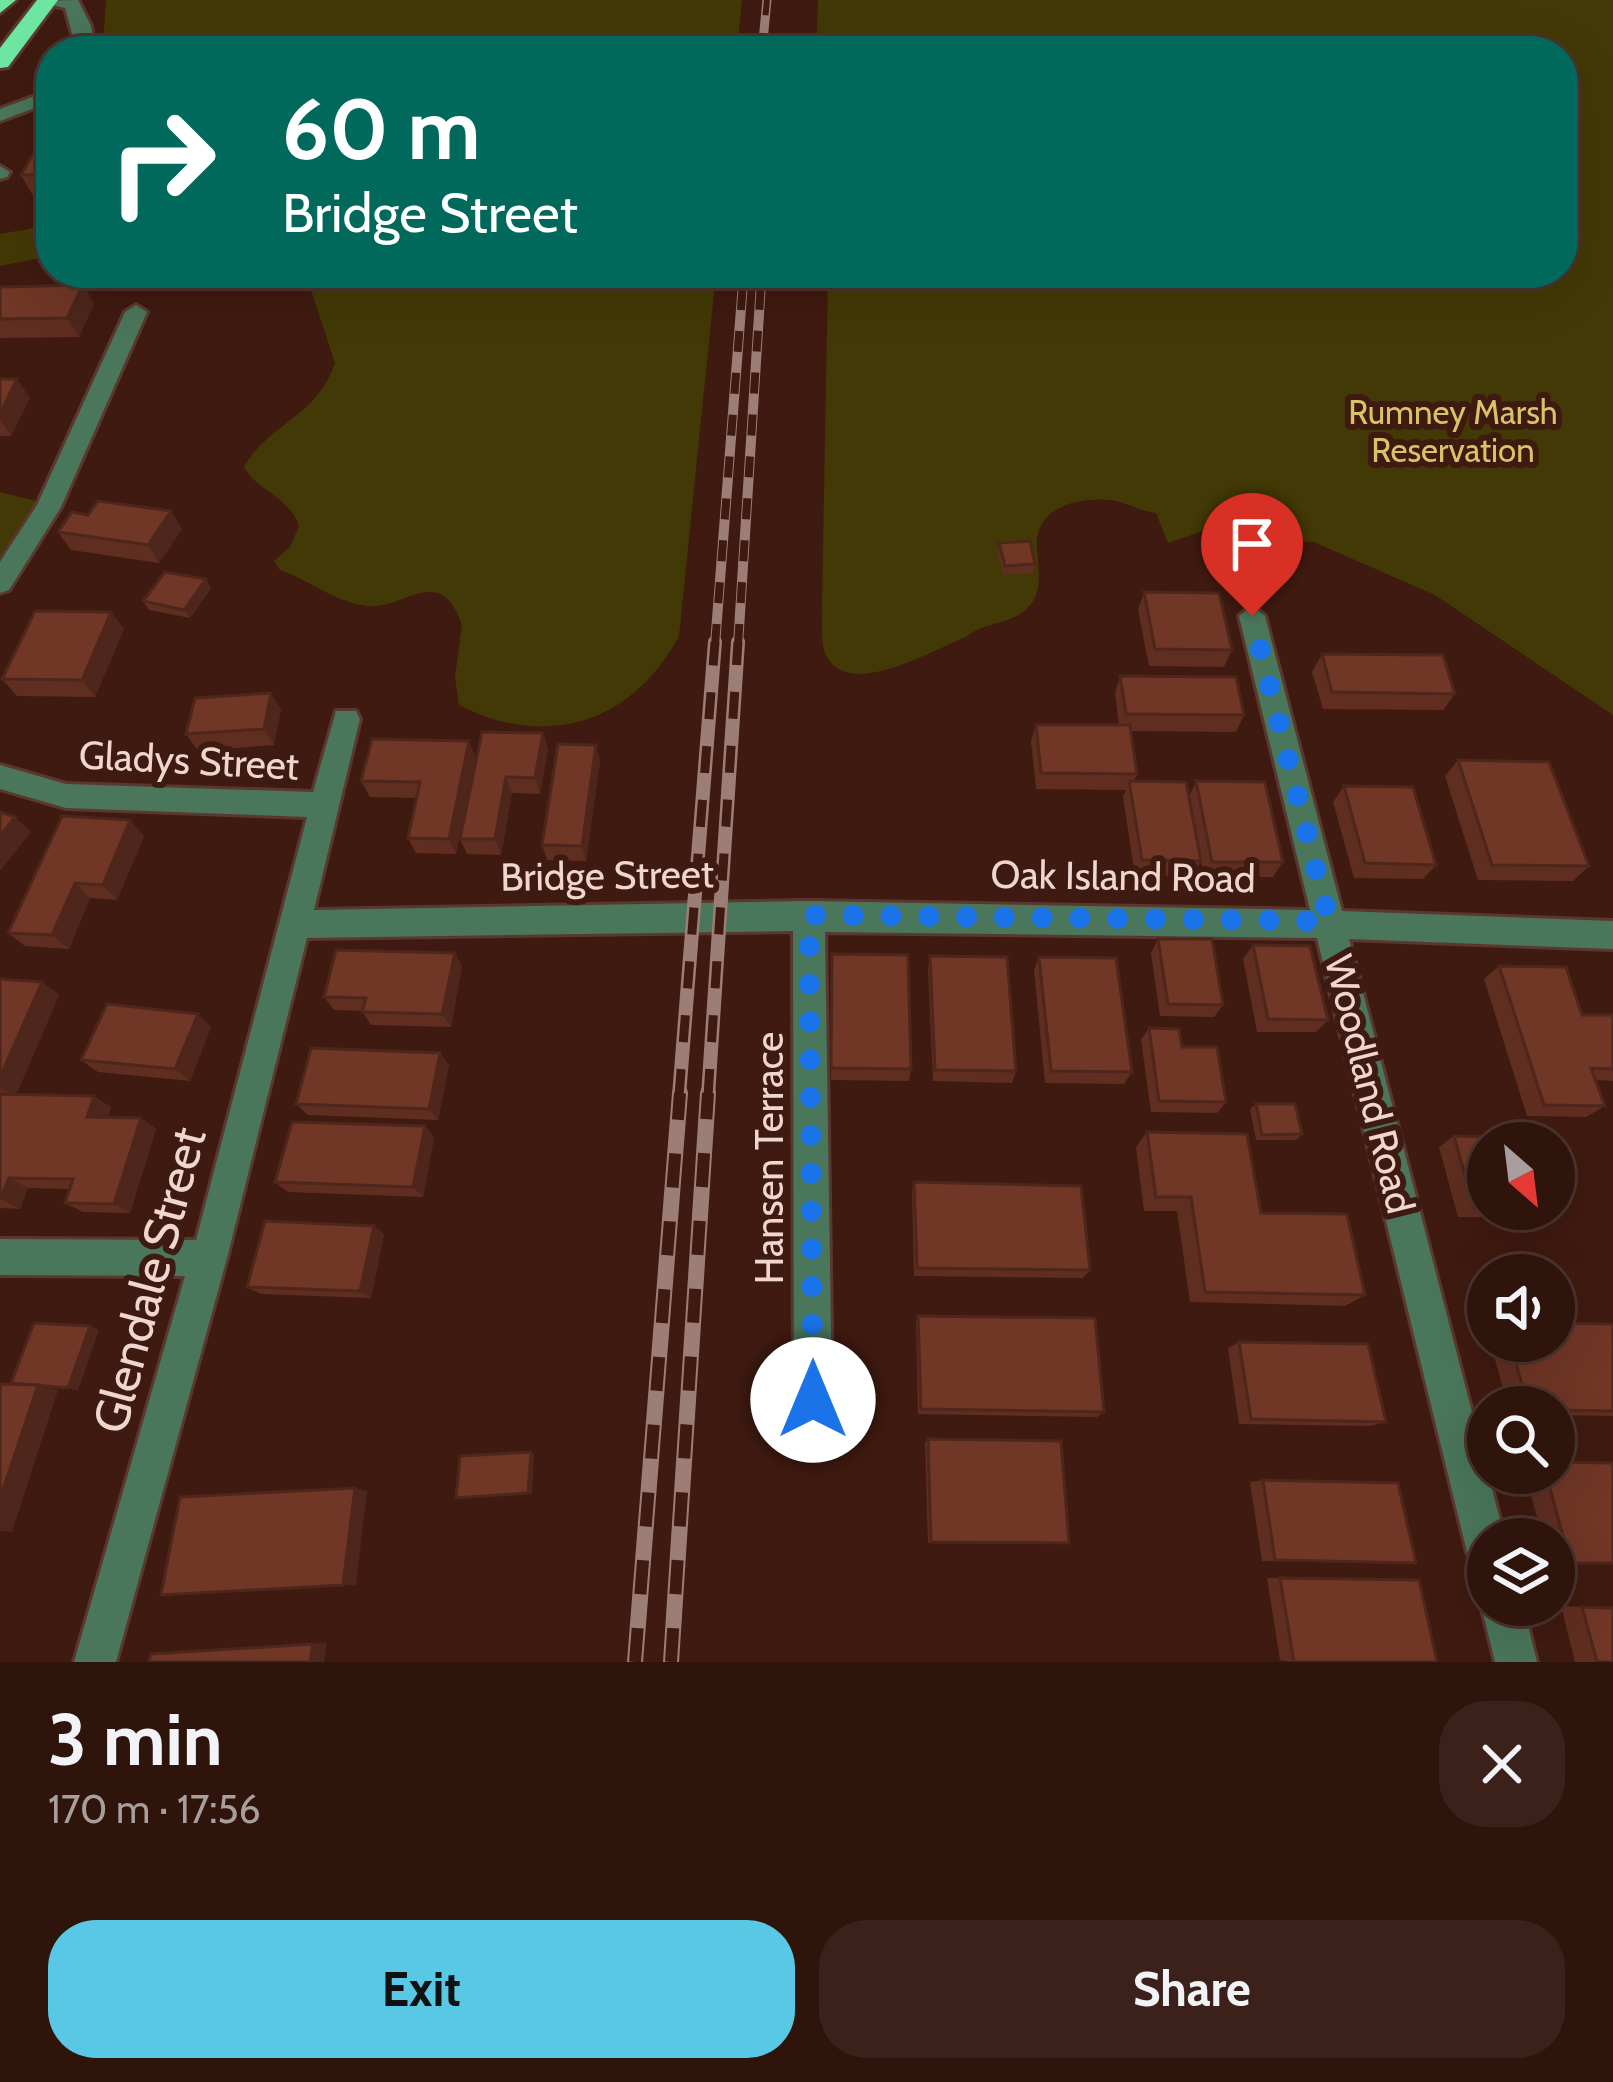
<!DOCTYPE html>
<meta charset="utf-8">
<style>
:root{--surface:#2f140c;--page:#3b211a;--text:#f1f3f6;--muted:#a79e9d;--line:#4a332d;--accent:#58c8e4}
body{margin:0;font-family:Cabin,sans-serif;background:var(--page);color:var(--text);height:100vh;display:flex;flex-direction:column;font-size:45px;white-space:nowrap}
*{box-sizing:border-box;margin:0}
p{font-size:39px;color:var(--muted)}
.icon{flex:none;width:66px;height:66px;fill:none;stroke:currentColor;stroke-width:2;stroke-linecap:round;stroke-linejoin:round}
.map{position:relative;height:1662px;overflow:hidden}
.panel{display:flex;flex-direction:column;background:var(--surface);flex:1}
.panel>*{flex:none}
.hud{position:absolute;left:36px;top:36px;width:1542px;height:252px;border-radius:48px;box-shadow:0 12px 48px #0002,0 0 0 3px var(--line);background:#00695c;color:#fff;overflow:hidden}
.needle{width:78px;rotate:152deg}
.buttons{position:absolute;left:1467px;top:1122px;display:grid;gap:24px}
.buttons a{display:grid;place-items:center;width:108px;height:108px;border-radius:50%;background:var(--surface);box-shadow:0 12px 48px #0002,0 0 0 3px var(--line);font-size:60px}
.pin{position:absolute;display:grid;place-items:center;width:102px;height:102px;color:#fff;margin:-123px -51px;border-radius:50% 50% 50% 0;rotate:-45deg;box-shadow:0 0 12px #0007}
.pin .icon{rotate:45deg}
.me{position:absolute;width:132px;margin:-66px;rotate:0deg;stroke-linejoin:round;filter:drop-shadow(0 0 9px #0008)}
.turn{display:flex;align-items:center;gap:42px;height:252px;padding:0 48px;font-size:54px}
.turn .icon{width:156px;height:156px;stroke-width:2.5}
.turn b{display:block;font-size:84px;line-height:102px}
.round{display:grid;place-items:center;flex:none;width:126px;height:126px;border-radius:48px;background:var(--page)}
.headline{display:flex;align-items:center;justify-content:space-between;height:204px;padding:0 48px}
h1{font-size:72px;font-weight:800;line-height:90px}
.primary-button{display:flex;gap:24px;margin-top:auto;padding:24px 48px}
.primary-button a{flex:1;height:138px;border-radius:48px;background:var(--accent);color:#111;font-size:48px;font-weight:800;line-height:138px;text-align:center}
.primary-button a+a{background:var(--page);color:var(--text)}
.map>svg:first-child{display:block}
</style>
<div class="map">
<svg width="1613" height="1662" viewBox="0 0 1613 1662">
<rect width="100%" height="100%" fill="#3f1a10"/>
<!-- green -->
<g fill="#433906">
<path d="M106 0H742L737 51H181L103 43Z"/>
<path d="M818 0H1613V715L1435 595 1314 542 1281 540 1264 532 1250 515 1168 543 1156 513C1140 511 1126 502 1111 500 1077 497 1034 507 1037 549 1038 568 1043 587 1031 604 1016 625 984 621 966 637 934 649 846 703 825 653 820 639 823 619 822 605L828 273H1563V51H816Z"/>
<path d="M51 225V256L0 266V234Z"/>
<path d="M300 273H716L679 636C633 723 546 750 459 705L455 677 462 625C440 561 403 611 367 606 334 602 310 580 280 570L274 561 290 547 299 526C289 496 258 492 244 467 269 423 317 417 335 363L312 293Z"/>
<path d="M0 492 48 504 0 583Z"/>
</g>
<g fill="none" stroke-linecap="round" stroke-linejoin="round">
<defs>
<g id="minor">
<path d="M78 0 91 26 95 51H77L65 8 38 1Z"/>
<path d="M51 90V102L0 121V109Z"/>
<path d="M0 166 10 172 7 177 0 179Z"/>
<path d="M136 305 147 312 61 507 9 590 0 593V562L37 505 125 312Z"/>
<path d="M1252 606 1265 616 1342 911 1613 921V949L1349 939 1505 1539H1488V1573L1473 1567 1467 1552 1317 938 825 932 832 1400 827 1414 813 1419 799 1414 794 1400 793 931 307 938 227 1258 116 1662H74L185 1276 0 1275V1239L196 1240 307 817 66 808 0 789V765L66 784 313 792 336 711H356L360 719 314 910 809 901 1310 910 1239 616Z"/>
<path d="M1487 1590 1488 1605H1523L1537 1662H1495L1481 1605Z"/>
</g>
<g id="highway">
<path d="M0 0H16L0 13Z"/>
<path d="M37 0H58L8 67 0 68V48Z"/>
</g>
</defs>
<!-- minor casing -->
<use href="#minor" stroke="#5b382f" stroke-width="6"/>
<!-- highway casing -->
<use href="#highway" stroke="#5b382f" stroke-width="6"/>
<!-- minor -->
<use href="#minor" fill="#4a765b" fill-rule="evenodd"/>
<!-- highway -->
<use href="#highway" fill="#6de6a2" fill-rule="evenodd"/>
<defs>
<g id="rail-far3">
<path d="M762 51 767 0"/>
<path d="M743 286 744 273"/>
<path d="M761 286 762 273"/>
</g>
<g id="rail-far2">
<path d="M715 645 743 283"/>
<path d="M738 645 761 283"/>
</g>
<g id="rail-far1">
<path d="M679 1096 715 642"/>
<path d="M708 1096 738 642"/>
</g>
<g id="rail">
<path d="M635 1662 680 1093"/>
<path d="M671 1662 708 1093"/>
</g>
</defs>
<!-- rail-far3 casing -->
<use href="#rail-far3" stroke="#9d7e76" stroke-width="9"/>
<!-- rail-far2 casing -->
<use href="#rail-far2" stroke="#9d7e76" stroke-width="10"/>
<!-- rail-far1 casing -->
<use href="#rail-far1" stroke="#9d7e76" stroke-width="14"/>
<!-- rail casing -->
<use href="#rail" stroke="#9d7e76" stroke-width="16"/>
<!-- rail-far3 -->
<use href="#rail-far3" stroke="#3f1a10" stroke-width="6" stroke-dasharray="18" stroke-linecap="butt"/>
<!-- rail-far2 -->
<use href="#rail-far2" stroke="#3f1a10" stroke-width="8" stroke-dasharray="21" stroke-linecap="butt"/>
<!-- rail-far1 -->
<use href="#rail-far1" stroke="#3f1a10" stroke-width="9" stroke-dasharray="27" stroke-linecap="butt"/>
<!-- rail -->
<use href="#rail" stroke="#3f1a10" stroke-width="12" stroke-dasharray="34" stroke-linecap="butt"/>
</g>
<!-- wall -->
<g fill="#602e21">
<path d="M51 130V194H32L21 175Z"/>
<path d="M83 285 94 304 79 337 0 338V287Z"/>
<path d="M0 379 30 398 11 436H0Z"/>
<path d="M171 511 182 529 159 563 71 550 58 532 88 515Z"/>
<path d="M999 543 1035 564 1033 573 1003 575 998 552Z"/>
<path d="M206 579 211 588 190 618 149 610 143 601Z"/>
<path d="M1144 592 1232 650 1224 667 1149 666 1138 610Z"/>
<path d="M111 612 124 629 95 697 17 696 2 679Z"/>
<path d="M1322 654 1455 694 1443 710 1323 709 1312 672Z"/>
<path d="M1120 676 1244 715 1236 732 1131 731 1137 774 1134 781 1201 861 1192 876 1135 875 1123 797 1126 790 1036 789 1031 741 1036 725H1119L1115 693Z"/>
<path d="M281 709 274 745 198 751 186 734Z"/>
<path d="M482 732 543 733 548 749 540 794 512 793 501 855 467 854 460 839Z"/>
<path d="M469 741 456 854 416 853 408 838 417 798 370 797 361 781Z"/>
<path d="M1458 760 1589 866 1573 881 1478 880 1445 776Z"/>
<path d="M600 761 586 861 547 860 542 845Z"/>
<path d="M1196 781 1283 862 1273 877H1204L1189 797Z"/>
<path d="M1344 786 1436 865 1423 879 1354 878 1333 802Z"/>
<path d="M144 836 117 900 90 898 69 949 25 946 8 933Z"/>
<path d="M1158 939 1223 1005 1214 1017 1160 1016 1151 953Z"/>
<path d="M1253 945 1328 1020 1316 1032H1257L1243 959Z"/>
<path d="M832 954 911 1069 909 1081 831 1080Z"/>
<path d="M930 956 1016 1071 1012 1083 933 1081 928 969Z"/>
<path d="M1039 957 1132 1072 1124 1084 1045 1083 1034 970Z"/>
<path d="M462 966 451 1027 371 1025 362 1011 334 1010 324 997Z"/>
<path d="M1499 966 1582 1015H1613V1081L1596 1080 1605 1106 1586 1117 1527 1116 1484 979Z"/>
<path d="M0 979 42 982 59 995 16 1095 111 1107 107 1118H141L156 1129 130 1213 83 1212 65 1203 70 1189 28 1188 20 1209 0 1208Z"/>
<path d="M211 1027 190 1081 98 1072 81 1060Z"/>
<path d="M1149 1028 1182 1047 1226 1102 1217 1113 1151 1112 1141 1040Z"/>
<path d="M440 1053 449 1065 438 1120 308 1115 296 1104Z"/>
<path d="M1256 1104 1302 1134 1296 1140H1256L1250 1109Z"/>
<path d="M1147 1132 1261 1213 1365 1295 1345 1306 1190 1302 1177 1211H1144L1136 1147Z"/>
<path d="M1454 1136 1488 1143V1209H1565L1547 1218 1458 1217 1439 1147Z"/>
<path d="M434 1137 423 1197 288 1192 275 1182Z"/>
<path d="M914 1182 1090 1270 1083 1278 914 1276 912 1192Z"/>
<path d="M384 1234 371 1298 261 1294 247 1287Z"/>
<path d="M918 1316 1104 1412 1097 1417 918 1414 916 1322Z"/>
<path d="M1613 1324V1416L1554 1415V1407H1508L1490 1341H1554Z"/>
<path d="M1239 1342 1386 1422 1370 1426 1239 1424 1228 1348Z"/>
<path d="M928 1439 1069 1543H928L925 1443Z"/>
<path d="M1613 1463V1564L1554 1563V1539H1543L1525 1473H1554Z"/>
<path d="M1263 1480 1416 1563 1262 1561 1250 1482Z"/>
<path d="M1267 1578 1419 1580 1294 1662 1280 1660Z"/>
<path d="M1561 1606 1613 1608V1662H1575Z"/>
</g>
<!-- shaded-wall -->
<g fill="#4e261b">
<path d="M83 285 94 304 79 337 67 318Z"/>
<path d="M17 379 30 398 11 436 0 420V414Z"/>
<path d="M171 511 182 529 159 563 148 545Z"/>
<path d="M206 579 211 588 190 618 184 610Z"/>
<path d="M111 612 124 629 95 697 82 680Z"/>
<path d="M271 693 281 709 274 745 264 729Z"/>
<path d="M543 733 548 749 540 794 535 778Z"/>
<path d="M469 741 476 757 456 854 449 839Z"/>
<path d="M596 745 600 761 586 861 582 846Z"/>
<path d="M506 777 512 793 501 855 495 839Z"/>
<path d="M15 817 31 832 0 871V836Z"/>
<path d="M130 820 144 836 117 900 103 885Z"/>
<path d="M75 883 90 898 69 949 52 935Z"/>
<path d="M455 953 462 966 451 1027 442 1014Z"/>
<path d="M42 982 59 995 15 1097 0 1088V1077Z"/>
<path d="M198 1014 211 1027 190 1081 175 1069Z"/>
<path d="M440 1053 449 1065 438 1120 429 1109Z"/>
<path d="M94 1096 111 1107 104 1128 87 1117Z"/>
<path d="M141 1118 156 1129 130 1213 114 1204Z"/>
<path d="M425 1126 434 1137 423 1197 413 1187Z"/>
<path d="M9 1178 28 1188 20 1209 1 1199Z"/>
<path d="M374 1226 384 1234 371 1298 360 1291Z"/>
<path d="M90 1326 99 1330 78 1391 68 1388Z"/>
<path d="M38 1385 58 1390 12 1532 0 1531V1499Z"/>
<path d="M531 1452 534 1454 532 1495 528 1493Z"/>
<path d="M355 1488 367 1491 356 1585H343Z"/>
<path d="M327 1642 324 1662H310L313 1644Z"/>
</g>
<!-- building -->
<g fill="#703626" stroke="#4e261b" stroke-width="3">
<path d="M143 41V51H83V49Z"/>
<path d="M47 130H51V175H21Z"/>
<path d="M83 285 67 318 0 319V287Z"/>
<path d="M0 379H17L0 414Z"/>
<path d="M98 501 171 511 148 545 58 532 72 512 88 515Z"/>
<path d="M1030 541 1035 564 1005 566 999 543Z"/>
<path d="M165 572 206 579 184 610 143 601Z"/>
<path d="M1144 592 1219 593 1232 650 1155 649Z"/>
<path d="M35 611 111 612 82 680 2 679Z"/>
<path d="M1322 654 1443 655 1455 694 1332 692Z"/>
<path d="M1120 676 1236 677 1244 715 1126 714Z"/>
<path d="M271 693 264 729 186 734 195 698Z"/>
<path d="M1036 725H1130L1137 774 1041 773Z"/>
<path d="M482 732 543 733 535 778 506 777 495 839H460Z"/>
<path d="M372 739 469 741 449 839 408 838 420 782 361 781Z"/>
<path d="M558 744 596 745 582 846 542 845Z"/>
<path d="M1458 760 1549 762 1589 866 1492 865Z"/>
<path d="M1129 781 1186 782 1201 861 1142 860Z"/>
<path d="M1196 781 1265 782 1283 862H1212Z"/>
<path d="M1344 786 1413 787 1436 865 1365 863Z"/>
<path d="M0 812 15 817 0 836Z"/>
<path d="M62 816 130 820 103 885 75 883 52 935 8 933Z"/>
<path d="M1158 939H1212L1223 1005 1168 1004Z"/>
<path d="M1253 945 1310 946 1328 1020 1268 1019Z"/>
<path d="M336 950 455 953 442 1014 362 1012 366 998 324 997Z"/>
<path d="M832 954 908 955 911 1069 831 1068Z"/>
<path d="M930 956 1007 957 1016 1071 935 1070Z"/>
<path d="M1039 957 1116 958 1132 1072 1051 1071Z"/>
<path d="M1499 966 1566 967 1582 1015H1613V1069L1591 1068 1605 1106 1544 1105Z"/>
<path d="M0 979 42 982 0 1077Z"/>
<path d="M107 1004 198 1014 175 1069 81 1060Z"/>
<path d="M1149 1028 1179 1029 1182 1047H1217L1226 1102 1159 1101Z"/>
<path d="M311 1048 440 1053 429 1109 296 1104Z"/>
<path d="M0 1094 94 1096 87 1117 141 1118 114 1204 65 1203 73 1179 9 1178 0 1199Z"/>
<path d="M1256 1104H1295L1302 1134 1262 1135Z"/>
<path d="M292 1122 425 1126 413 1187 275 1182Z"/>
<path d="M1147 1132 1247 1134 1261 1213 1347 1214 1365 1295 1205 1292 1191 1197H1156Z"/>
<path d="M1454 1136 1543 1138 1545 1143H1488V1208H1474Z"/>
<path d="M1554 1173 1565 1209H1554Z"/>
<path d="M914 1182 1081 1186 1090 1270 917 1268Z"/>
<path d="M265 1221 374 1226 360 1291 247 1287Z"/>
<path d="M918 1316 1095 1318 1104 1412 921 1409Z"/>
<path d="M34 1323 90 1326 68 1388 11 1383Z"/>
<path d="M1554 1323 1613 1324V1411L1554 1410V1407H1528L1510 1341H1554Z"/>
<path d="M1239 1342 1368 1344 1386 1422 1251 1419Z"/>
<path d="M0 1384 38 1385 0 1499Z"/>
<path d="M928 1439 1061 1441 1069 1543 931 1542Z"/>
<path d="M531 1452 528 1493 456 1498 460 1456Z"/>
<path d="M1554 1462 1613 1463V1563H1570L1546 1473H1554Z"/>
<path d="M1263 1480 1398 1483 1416 1563 1275 1560Z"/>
<path d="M355 1488 343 1585 161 1595 180 1497Z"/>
<path d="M1280 1578 1419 1580 1437 1662H1294Z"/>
<path d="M1582 1607 1613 1608V1662H1597Z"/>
<path d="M313 1644 310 1662H149L151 1654Z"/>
</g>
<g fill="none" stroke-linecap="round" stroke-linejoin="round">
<!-- route -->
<path stroke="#1a73e8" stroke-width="21" stroke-dasharray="0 37.8" d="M813 1400 809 915 1329 921 1252 616"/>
</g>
<g text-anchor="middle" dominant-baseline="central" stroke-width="12" stroke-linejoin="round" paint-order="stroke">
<!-- far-park labels -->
<g font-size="33" fill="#d8c366" stroke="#3f1a10">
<text x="1453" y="412">Rumney Marsh<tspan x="1453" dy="38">Reservation</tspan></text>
</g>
<!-- street labels -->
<g font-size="39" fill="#efd6cf" stroke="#3f1a10">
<text transform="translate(189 760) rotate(3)">Gladys Street</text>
<text transform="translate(607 875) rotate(-1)">Bridge Street</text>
<text transform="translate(1123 876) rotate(1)">Oak Island Road</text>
<text transform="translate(1370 1084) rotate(76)">Woodland Road</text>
<text transform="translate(769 1158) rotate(-90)">Hansen Terrace</text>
</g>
<!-- near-street labels -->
<g font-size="48" fill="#efd6cf" stroke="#3f1a10">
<text transform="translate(149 1280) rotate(-75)">Glendale Street</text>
</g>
</g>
</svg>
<div class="buttons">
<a><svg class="needle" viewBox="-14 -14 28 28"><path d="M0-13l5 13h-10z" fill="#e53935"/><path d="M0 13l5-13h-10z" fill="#a79e9d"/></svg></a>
<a><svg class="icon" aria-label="sound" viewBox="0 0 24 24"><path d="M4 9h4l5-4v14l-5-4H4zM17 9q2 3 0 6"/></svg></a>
<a><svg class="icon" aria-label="search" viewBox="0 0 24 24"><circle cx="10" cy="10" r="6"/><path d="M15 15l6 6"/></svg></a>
<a><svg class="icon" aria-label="layers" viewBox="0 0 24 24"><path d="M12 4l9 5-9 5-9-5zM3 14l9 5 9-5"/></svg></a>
</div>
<div class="pin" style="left:1252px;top:616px;background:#d93025"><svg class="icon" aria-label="arrive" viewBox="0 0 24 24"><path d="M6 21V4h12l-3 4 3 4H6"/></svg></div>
<svg class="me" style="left:813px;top:1400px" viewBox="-20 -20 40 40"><circle r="19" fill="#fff"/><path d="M0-13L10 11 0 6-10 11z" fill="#1a73e8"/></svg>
<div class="hud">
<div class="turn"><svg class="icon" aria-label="right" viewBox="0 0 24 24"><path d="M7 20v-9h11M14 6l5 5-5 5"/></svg><div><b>60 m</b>Bridge Street</div></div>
</div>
</div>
<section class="panel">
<div class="headline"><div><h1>3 min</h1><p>170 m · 17:56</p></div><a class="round"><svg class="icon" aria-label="close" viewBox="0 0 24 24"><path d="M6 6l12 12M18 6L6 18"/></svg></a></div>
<div class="primary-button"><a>Exit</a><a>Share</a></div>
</section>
